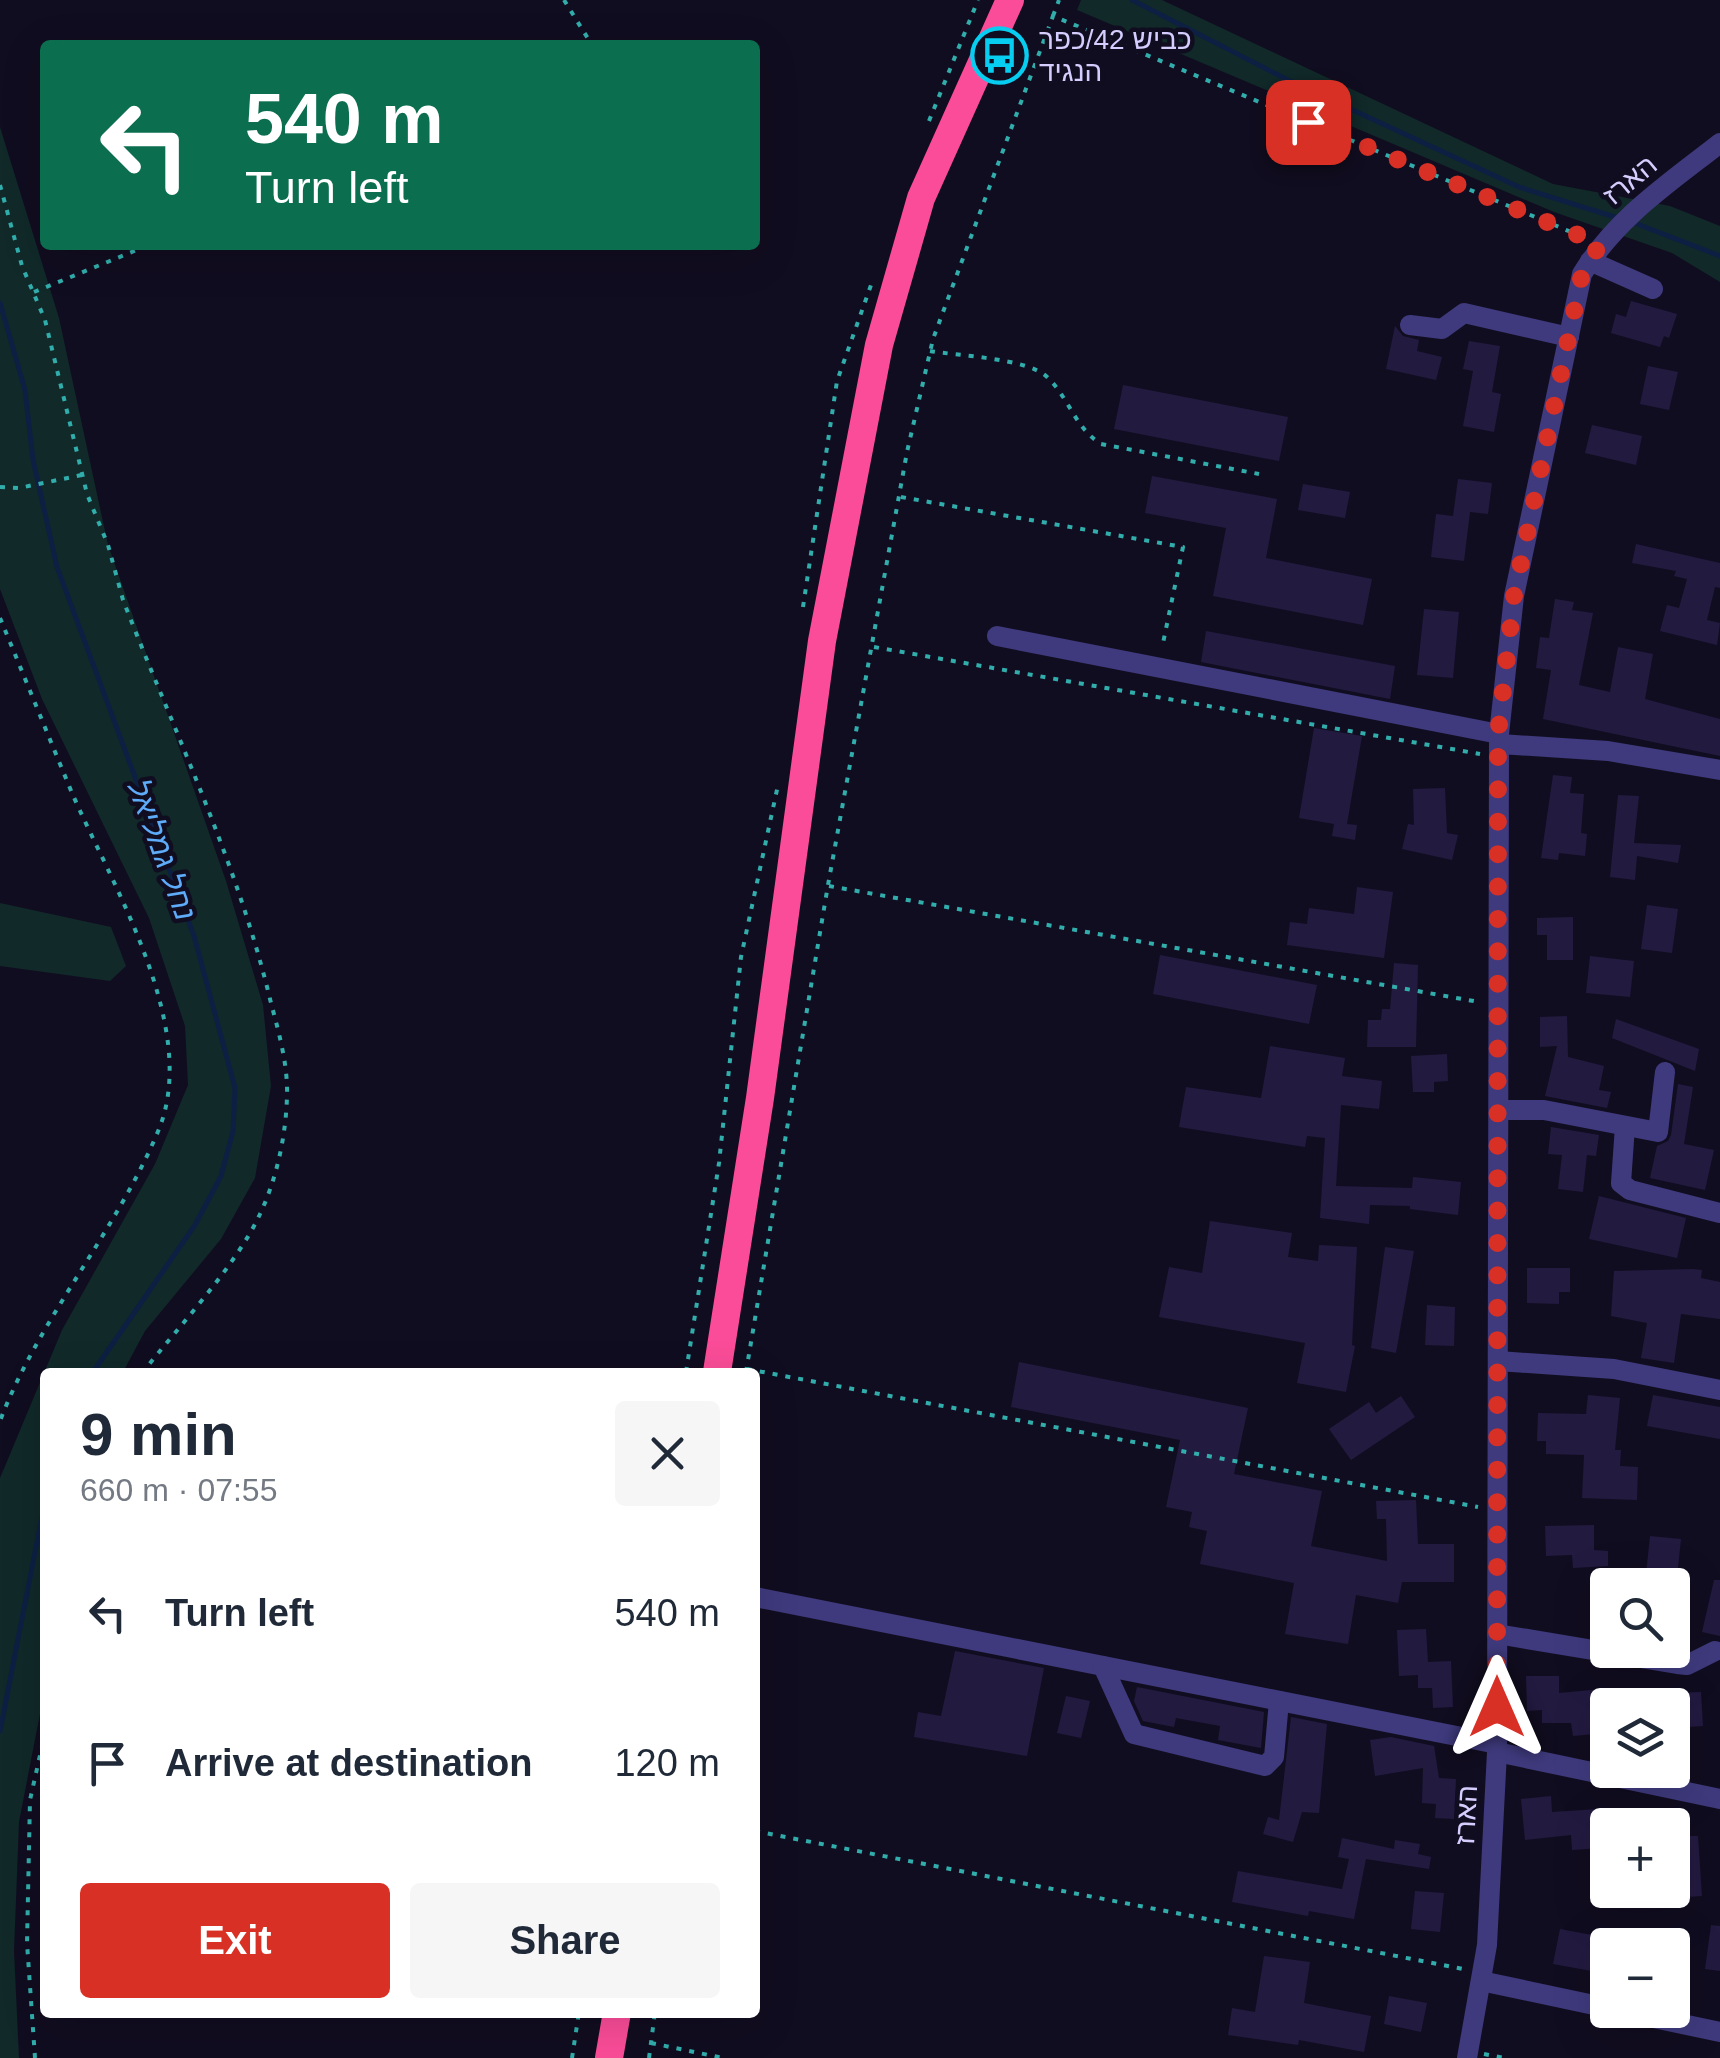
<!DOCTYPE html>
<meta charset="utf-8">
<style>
:root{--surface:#fff;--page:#f6f6f7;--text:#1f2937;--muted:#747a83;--accent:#d93025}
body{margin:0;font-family:Helvetica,"Noto Sans Hebrew",sans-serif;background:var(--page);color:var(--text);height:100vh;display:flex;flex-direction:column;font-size:38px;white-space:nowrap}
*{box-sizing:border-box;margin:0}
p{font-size:32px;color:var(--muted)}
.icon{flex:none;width:55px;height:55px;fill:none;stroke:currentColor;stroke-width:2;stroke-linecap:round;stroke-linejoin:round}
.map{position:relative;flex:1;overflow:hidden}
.drawer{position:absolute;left:40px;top:1368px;width:720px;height:650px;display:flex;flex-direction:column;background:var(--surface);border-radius:10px;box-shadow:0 10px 40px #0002}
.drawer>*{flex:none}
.hud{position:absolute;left:40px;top:40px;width:720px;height:210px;border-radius:10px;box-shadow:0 10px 40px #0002;background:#0b6e4f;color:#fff;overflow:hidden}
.buttons{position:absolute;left:1590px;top:1568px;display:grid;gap:20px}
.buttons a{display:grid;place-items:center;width:100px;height:100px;border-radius:10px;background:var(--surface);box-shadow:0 10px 40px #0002;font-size:50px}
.pin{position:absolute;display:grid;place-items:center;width:85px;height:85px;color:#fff;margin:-42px;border-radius:20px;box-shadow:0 5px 15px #0006}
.me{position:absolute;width:110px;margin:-55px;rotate:0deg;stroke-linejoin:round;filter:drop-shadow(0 0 8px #0008)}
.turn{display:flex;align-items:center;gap:35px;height:210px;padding:0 40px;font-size:45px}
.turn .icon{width:130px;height:130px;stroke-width:2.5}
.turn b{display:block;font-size:70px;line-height:85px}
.round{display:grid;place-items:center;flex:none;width:105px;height:105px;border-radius:10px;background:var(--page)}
.overview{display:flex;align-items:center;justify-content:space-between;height:170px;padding:0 40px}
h1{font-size:60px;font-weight:700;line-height:75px}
.action{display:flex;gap:20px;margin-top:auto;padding:20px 40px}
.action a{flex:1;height:115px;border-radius:10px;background:var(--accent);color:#fff;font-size:40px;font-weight:700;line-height:115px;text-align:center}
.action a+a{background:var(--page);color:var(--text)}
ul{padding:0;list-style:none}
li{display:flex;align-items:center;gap:30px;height:150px;padding:0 40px}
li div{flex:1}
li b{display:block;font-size:38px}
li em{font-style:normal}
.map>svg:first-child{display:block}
</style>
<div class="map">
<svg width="1720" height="2058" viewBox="0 0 1720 2058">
<rect width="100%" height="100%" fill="#110d20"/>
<!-- green -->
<g fill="#112929">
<path d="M1081 0H1162L1553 184 1670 206 1720 226V282L1672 253 1554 212 1077 10Z"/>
<path d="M0 127 59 318 108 545 226 881 263 1005 271 1086 255 1178 221 1239 145 1331 123 1372H45V1688L19 1822 14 1951 19 2058H0V1478L62 1330 155 1164 188 1085 185 1026 149 918 42 699 0 589Z"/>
<path d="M0 903 111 927 126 966 110 981 0 966Z"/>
</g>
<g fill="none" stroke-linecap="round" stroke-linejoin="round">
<!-- stream -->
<g stroke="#0d2043" stroke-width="5">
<path d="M1132 0 1290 81 1519 187 1621 219"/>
<path d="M1632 222 1720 256"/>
<path d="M0 303 25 390 33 460 57 567 194 936 235 1088 233 1131 221 1176 195 1225 93 1372"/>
<path d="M0 1731 45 1501"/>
</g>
</g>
<!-- building -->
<g fill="#231a40">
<path d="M1631 301 1677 314 1669 338 1664 336 1660 347 1611 333 1616 314 1626 317Z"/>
<path d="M1395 326 1403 336 1419 340 1417 351 1442 357 1436 380 1386 369Z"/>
<path d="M1469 341 1500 346 1492 392 1501 394 1494 432 1463 426 1473 371 1463 369Z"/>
<path d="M1648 366 1678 372 1669 410 1640 404Z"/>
<path d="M1123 385 1288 417 1279 461 1114 429Z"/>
<path d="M1592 425 1642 436 1636 465 1585 453Z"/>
<path d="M1152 476 1277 499 1266 558 1372 579 1363 625 1213 596 1226 528 1145 513Z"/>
<path d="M1458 479 1492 483 1488 514 1470 512 1464 561 1431 557 1436 514 1453 516Z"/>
<path d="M1303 484 1350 492 1345 518 1298 510Z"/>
<path d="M1636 544 1720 563V588L1715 587 1707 620 1720 623 1717 645 1660 631 1667 605 1679 608 1687 579 1674 576 1676 571 1632 563Z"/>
<path d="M1555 599 1574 602 1572 610 1593 613 1579 685 1610 692 1618 647 1653 654 1645 699 1720 719V756L1543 719 1551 670 1536 668 1540 637 1549 638Z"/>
<path d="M1424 609 1459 612 1453 678 1417 675Z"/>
<path d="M1206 631 1395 666 1390 699 1201 662Z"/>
<path d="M1314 728 1362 736 1347 824 1357 825 1355 840 1332 836 1334 824 1299 818Z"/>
<path d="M1553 775 1572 777 1570 793 1584 794 1581 833 1587 834 1585 856 1559 853 1558 860 1541 858Z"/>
<path d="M1445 788 1447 833 1458 835 1452 860 1402 849 1408 824 1414 825 1413 789Z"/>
<path d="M1618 795 1639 796 1634 843 1681 845 1678 863 1637 856 1635 880 1610 877Z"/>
<path d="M1357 887 1393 892 1384 958 1287 945 1290 922 1307 924 1309 908 1354 914Z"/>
<path d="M1647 905 1678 909 1672 953 1641 949Z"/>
<path d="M1573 917V960H1547V935H1537V918Z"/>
<path d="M1160 955 1317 985 1309 1024 1153 994Z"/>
<path d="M1590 956 1634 961 1630 997 1586 993Z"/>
<path d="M1394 963 1418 965 1416 1047H1367L1368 1020H1381L1382 1009H1390Z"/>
<path d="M1567 1016 1568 1057 1604 1066 1599 1090 1611 1092 1607 1108 1545 1096 1557 1046 1540 1047V1017Z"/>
<path d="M1616 1019 1699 1049 1695 1071 1612 1038Z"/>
<path d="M1270 1046 1345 1058 1342 1076 1382 1081 1379 1109 1341 1105 1336 1186 1412 1188 1413 1177 1461 1182 1458 1215 1410 1209V1206L1370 1205 1369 1224 1320 1218 1325 1138 1307 1136 1305 1147 1179 1127 1186 1087 1261 1098Z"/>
<path d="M1447 1054 1448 1081 1434 1082V1092H1413L1411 1056Z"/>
<path d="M1678 1084 1693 1087 1684 1144 1714 1150 1705 1190 1650 1178 1657 1146 1668 1141 1671 1135Z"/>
<path d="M1551 1127 1599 1135 1596 1156 1587 1155 1583 1192 1558 1189 1562 1155 1548 1154Z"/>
<path d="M1599 1196 1686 1218 1677 1258 1589 1239Z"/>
<path d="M1210 1221 1292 1233 1288 1257 1318 1261 1319 1245 1357 1247 1352 1345 1355 1346 1346 1392 1297 1383 1305 1343 1159 1317 1169 1267 1202 1273Z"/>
<path d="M1385 1247 1414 1251 1396 1353 1371 1348Z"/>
<path d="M1527 1268H1570V1292H1559V1304L1527 1303Z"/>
<path d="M1693 1269 1702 1270 1701 1278 1720 1282V1319L1681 1314 1674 1363 1641 1358 1647 1323 1611 1316 1614 1271Z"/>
<path d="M1427 1305 1455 1307 1454 1346 1425 1345Z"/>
<path d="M1019 1362 1248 1408 1234 1474 1322 1491 1311 1546 1387 1561 1386 1519H1377L1376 1501 1416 1500 1418 1544H1454V1582H1402L1398 1603 1356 1595 1348 1644 1285 1634 1294 1583 1200 1564 1207 1531 1189 1527 1192 1512 1166 1507 1180 1440 1011 1407Z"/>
<path d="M1588 1395 1620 1398 1615 1450H1621L1620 1466 1638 1467 1637 1500 1582 1498 1584 1455 1546 1454V1441H1537L1538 1413 1586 1414Z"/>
<path d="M1653 1395 1720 1407V1439L1647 1426Z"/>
<path d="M1401 1396 1415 1417 1351 1460 1329 1429 1369 1402 1376 1413Z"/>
<path d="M1594 1525V1550L1608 1551V1566L1573 1568 1572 1555 1546 1556 1545 1526Z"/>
<path d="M1650 1536 1681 1539 1677 1577 1646 1574Z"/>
<path d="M1714 1580H1720V1636L1702 1632Z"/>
<path d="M1426 1629 1428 1662 1451 1661 1453 1707 1433 1708 1432 1688H1418V1675L1399 1676 1397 1630Z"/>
<path d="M955 1651 1044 1668 1027 1756 914 1737 918 1712 941 1716Z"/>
<path d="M1526 1676H1559V1693L1602 1689 1606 1733 1573 1736 1571 1723H1542V1710L1527 1711Z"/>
<path d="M1137 1687 1264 1712 1261 1748 1218 1740 1220 1726 1176 1718 1174 1727 1143 1721 1134 1701Z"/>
<path d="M1701 1692 1703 1726 1672 1728V1693Z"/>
<path d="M1066 1696 1090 1701 1081 1738 1057 1733Z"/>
<path d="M1291 1717 1327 1724 1319 1813 1302 1812 1293 1842 1263 1834 1268 1817 1279 1820Z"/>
<path d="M1391 1737 1434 1746 1439 1778 1456 1779 1454 1819 1435 1818 1436 1804 1422 1803 1423 1768 1375 1776 1370 1740Z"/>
<path d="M1551 1796 1552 1812 1598 1809 1601 1848 1572 1850 1571 1835 1525 1840 1521 1799Z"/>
<path d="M1686 1830 1687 1836H1698L1702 1896 1672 1898V1831Z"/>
<path d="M1342 1838 1394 1849 1395 1840 1420 1844 1418 1854 1431 1857 1429 1869 1366 1859 1354 1919 1309 1911 1308 1916 1232 1902 1238 1871 1342 1889 1349 1859 1338 1857Z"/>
<path d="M1415 1891 1444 1893 1440 1932 1411 1929Z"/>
<path d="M1711 1925 1720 1926V1971L1705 1969Z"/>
<path d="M1560 1929 1608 1938V1974L1553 1964Z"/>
<path d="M1264 1956 1310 1962 1304 2003 1371 2016 1364 2052 1299 2040 1298 2045 1228 2035 1232 2008 1255 2012Z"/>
<path d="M1389 1996 1427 2003 1421 2032 1384 2024Z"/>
</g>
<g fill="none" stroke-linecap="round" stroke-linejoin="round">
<!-- path -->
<g stroke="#31aeac" stroke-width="4" stroke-dasharray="5 8" stroke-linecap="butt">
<path d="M564 0 592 45"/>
<path d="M1053 16 1059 0"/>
<path d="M929 121 978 0"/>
<path d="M0 185 22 266 45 320 87 494 108 545 123 600C174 731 237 862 270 999 278 1030 288 1063 287 1096 286 1135 277 1178 260 1214 236 1266 179 1326 143 1372"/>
<path d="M34 292 149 245"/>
<path d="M930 351C959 356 1025 358 1046 376 1069 397 1074 427 1101 444L1259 474"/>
<path d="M0 487 19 488 82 475"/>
<path d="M901 497 1183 547 1162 648"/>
<path d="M803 607 837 381 871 285"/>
<path d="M0 618C24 676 48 735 72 793 112 885 200 1027 159 1129 117 1231 39 1318 0 1421"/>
<path d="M874 647 1480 754"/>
<path d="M829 886 1479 1002"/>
<path d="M747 1369 1478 1507"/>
<path d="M686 1372 719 1163 741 957 778 785"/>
<path d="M746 1372 828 885 907 452 933 339 1053 16 1583 237"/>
<path d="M755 1831 1463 1969"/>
<path d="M651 2043 723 2058"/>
<path d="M1484 2054 1504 2058"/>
<path d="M35 2058 27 1943 30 1800 45 1733"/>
<path d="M572 2058 579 2012"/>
<path d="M649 2058 655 2012"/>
</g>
<!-- minor -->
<g stroke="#3f3a7d" stroke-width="20">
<path d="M1590 261 1653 289"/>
<path d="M1410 325 1442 329 1464 313 1569 337"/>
<path d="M997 636 1499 734"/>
<path d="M1500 744 1608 751 1720 770"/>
<path d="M1499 1110H1544L1658 1132 1665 1072"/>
<path d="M1625 1126 1621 1183 1630 1190 1720 1213"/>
<path d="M1498 1361 1614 1369 1720 1390"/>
<path d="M755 1597 1497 1744"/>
<path d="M1497 1634 1677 1664 1687 1665 1715 1651"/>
<path d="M1103 1666 1134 1734 1265 1766 1274 1757 1279 1701"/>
<path d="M1497 1752 1720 1799"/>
<path d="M1481 1981 1608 2008"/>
<path d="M1616 2010 1720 2032"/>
<path d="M1467 2058 1487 1945 1497 1752 1499 734 1514 596 1582 274C1616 218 1669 183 1720 143"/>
</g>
<!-- highway -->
<g stroke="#fa4c98" stroke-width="28">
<path d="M717 1372 760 1098 822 641 879 345 921 198 1010 0"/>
<path d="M609 2058 617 2012"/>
</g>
</g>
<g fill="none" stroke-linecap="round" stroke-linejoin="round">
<!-- route -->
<path stroke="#d93025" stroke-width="18" stroke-dasharray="0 32.4" d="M1308 122 1600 244 1582 274 1514 596 1498 734 1497 1707"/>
</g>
<!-- icons -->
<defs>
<symbol id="bus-ring" viewBox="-11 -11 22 22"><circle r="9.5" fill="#110d20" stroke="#07cef0" stroke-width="1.5"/><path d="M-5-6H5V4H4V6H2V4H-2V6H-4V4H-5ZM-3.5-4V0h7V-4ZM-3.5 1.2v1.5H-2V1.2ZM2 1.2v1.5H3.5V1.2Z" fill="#07cef0"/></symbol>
</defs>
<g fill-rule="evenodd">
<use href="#bus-ring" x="968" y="24" width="63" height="63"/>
</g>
<g text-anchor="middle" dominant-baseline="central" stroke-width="9" stroke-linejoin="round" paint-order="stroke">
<!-- poi labels -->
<g font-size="28" fill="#d5cdfe" stroke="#110d20" text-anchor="start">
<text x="1039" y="39">כביש 42/כפר<tspan x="1039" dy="32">הנגיד</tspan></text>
</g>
<!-- street labels -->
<g font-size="28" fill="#d5cdfe" stroke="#110d20">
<text transform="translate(1630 180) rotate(-40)">הארז</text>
<text transform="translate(1466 1815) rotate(-87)">הארז</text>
</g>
<!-- water labels -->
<g font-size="30" font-style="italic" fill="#5eabfa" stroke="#110d20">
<text transform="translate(162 850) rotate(70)">נחל גמליאל</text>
</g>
</g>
</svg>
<div class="buttons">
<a><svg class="icon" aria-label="search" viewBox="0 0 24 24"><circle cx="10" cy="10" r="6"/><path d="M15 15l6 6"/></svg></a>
<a><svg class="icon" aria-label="layers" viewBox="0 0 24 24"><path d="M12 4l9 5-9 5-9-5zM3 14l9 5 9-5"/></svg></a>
<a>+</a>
<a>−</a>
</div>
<div class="pin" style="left:1308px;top:122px;background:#d93025"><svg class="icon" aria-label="arrive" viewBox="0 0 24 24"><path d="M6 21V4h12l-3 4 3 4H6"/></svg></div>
<svg class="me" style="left:1497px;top:1707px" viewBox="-20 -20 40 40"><path d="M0-17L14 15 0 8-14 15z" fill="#d93025" stroke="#fff" stroke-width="4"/></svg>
<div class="hud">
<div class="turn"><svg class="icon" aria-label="left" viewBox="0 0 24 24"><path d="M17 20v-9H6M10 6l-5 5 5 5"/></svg><div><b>540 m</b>Turn left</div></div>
</div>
<section class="drawer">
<div class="overview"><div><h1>9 min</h1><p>660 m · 07:55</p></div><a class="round"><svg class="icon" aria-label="close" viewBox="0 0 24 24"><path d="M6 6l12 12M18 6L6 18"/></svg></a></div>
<ul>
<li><svg class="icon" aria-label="left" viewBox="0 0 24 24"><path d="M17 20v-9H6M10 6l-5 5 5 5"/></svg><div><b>Turn left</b></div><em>540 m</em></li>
<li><svg class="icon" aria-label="arrive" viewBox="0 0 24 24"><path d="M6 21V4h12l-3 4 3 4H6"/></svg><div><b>Arrive at destination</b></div><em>120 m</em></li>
</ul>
<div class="action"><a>Exit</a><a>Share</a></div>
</section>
</div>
